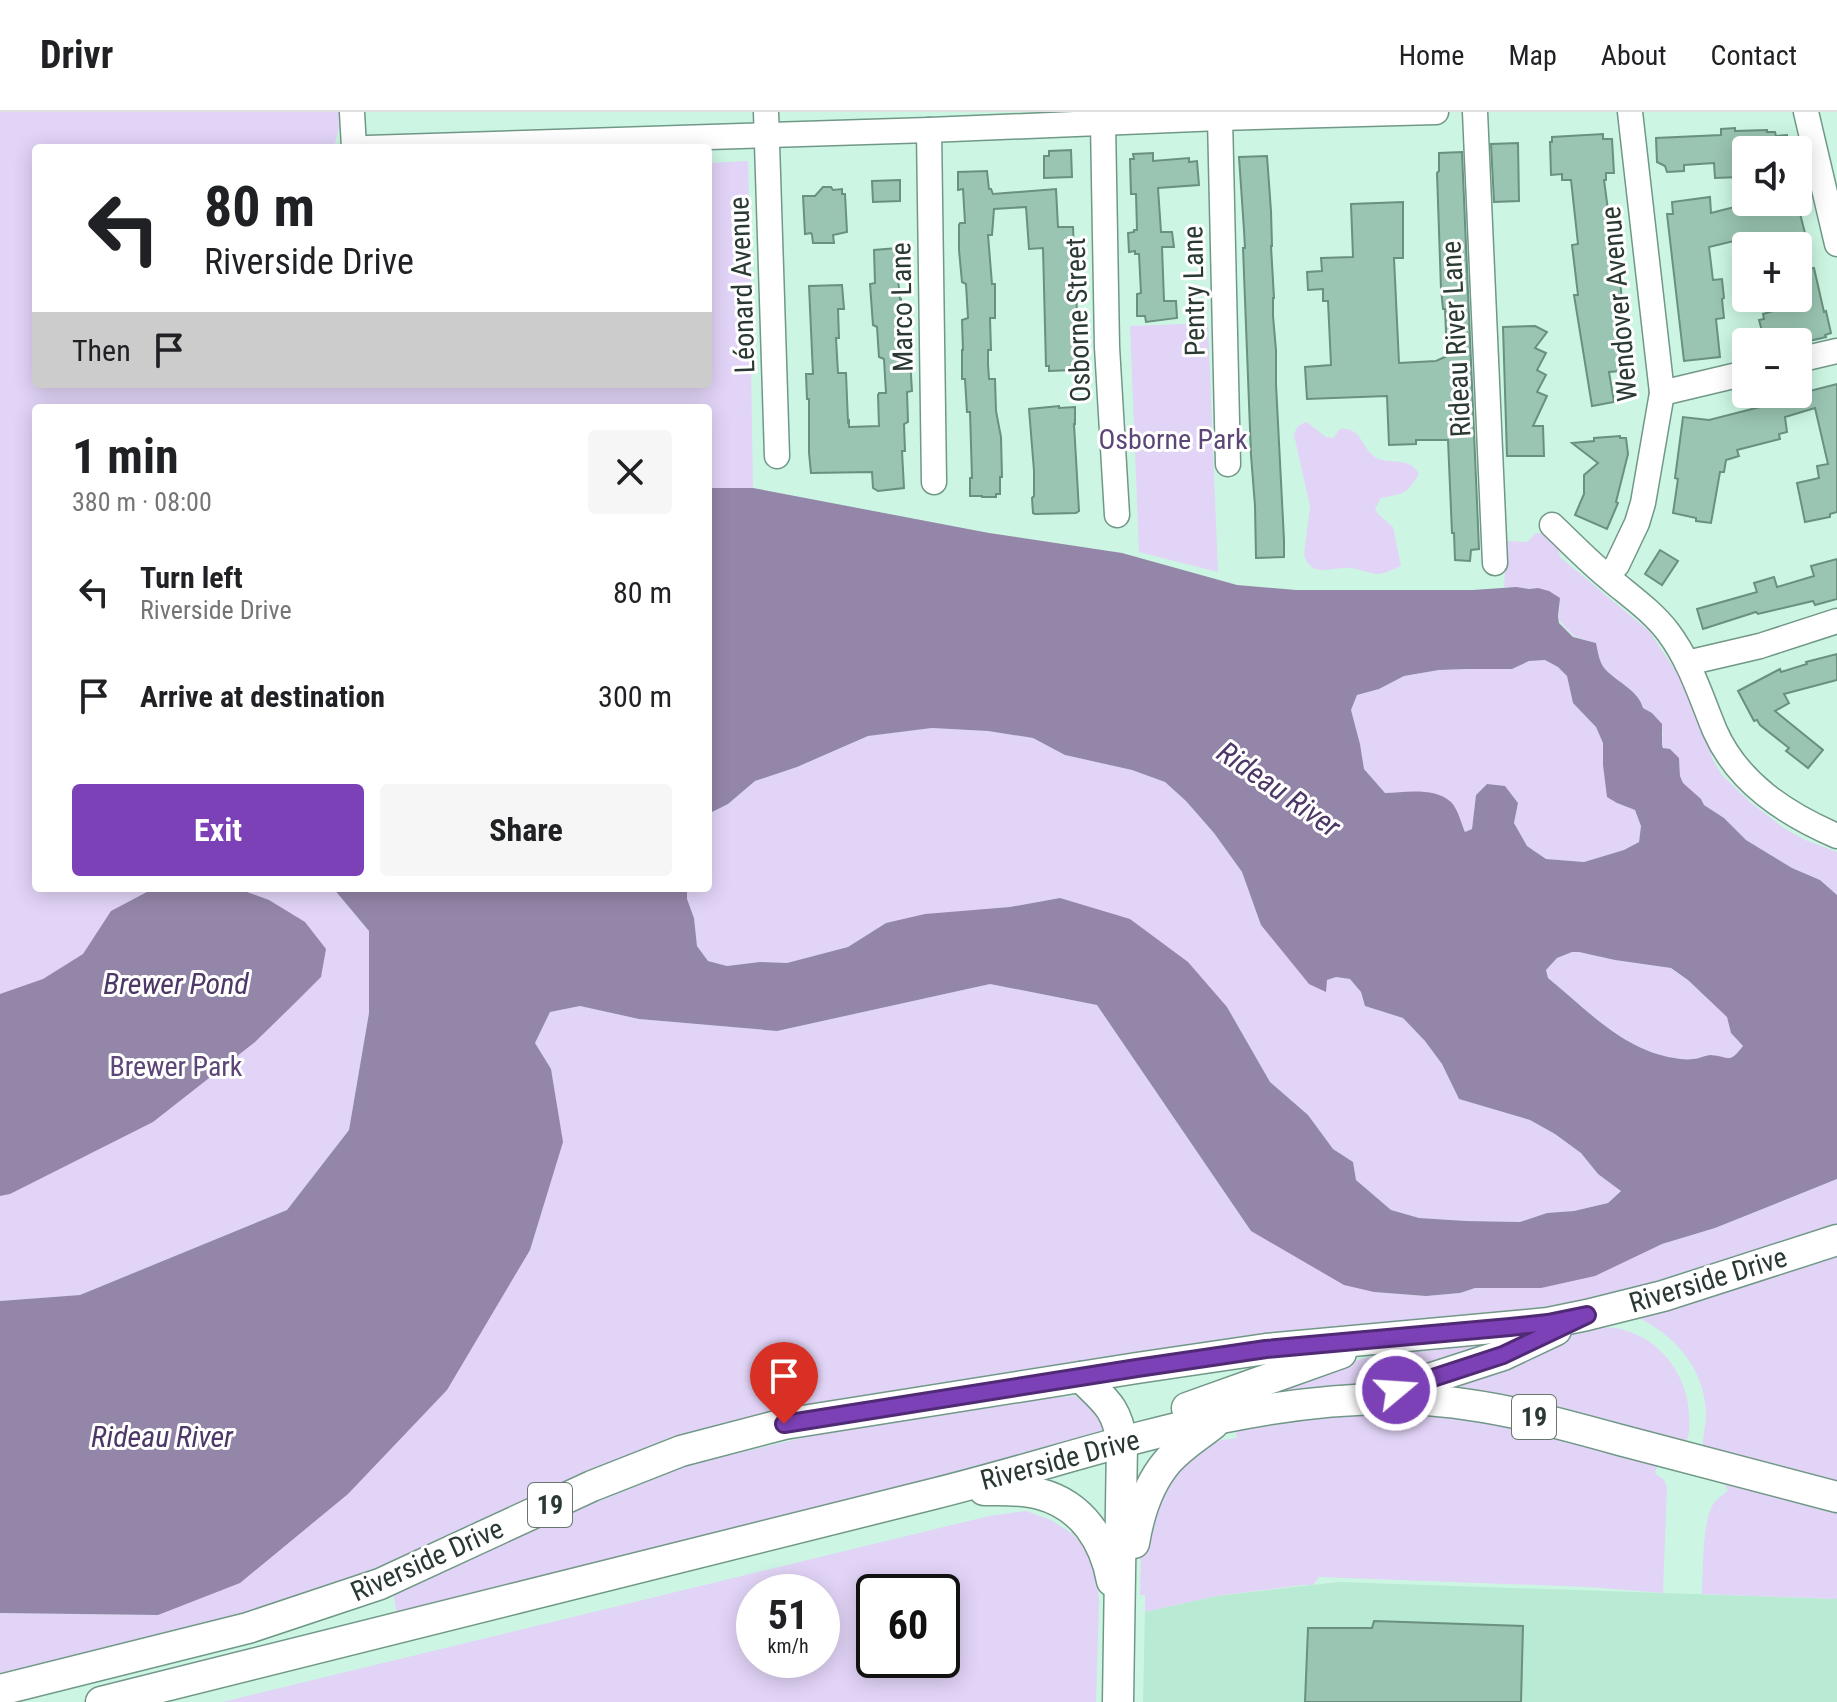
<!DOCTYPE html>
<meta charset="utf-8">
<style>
:root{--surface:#fff;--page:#f6f6f6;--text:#202124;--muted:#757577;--line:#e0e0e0;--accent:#7c41b6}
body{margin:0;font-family:"Roboto Condensed",sans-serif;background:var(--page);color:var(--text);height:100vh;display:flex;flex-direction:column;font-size:30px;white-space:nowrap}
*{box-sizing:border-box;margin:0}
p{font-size:26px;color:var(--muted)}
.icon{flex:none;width:44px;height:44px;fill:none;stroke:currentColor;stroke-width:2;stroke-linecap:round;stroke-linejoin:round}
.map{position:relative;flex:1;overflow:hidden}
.side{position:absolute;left:32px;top:292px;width:680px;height:488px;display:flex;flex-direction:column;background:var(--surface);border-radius:8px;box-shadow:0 4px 20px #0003}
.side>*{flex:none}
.guide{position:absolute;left:32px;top:32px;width:680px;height:244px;border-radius:8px;box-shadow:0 4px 20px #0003;background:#fff;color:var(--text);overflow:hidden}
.buttons{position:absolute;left:1732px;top:24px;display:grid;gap:16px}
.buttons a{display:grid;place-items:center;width:80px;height:80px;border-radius:8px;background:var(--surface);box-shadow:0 4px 20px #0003;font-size:40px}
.speed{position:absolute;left:736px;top:1462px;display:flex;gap:16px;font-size:40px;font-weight:700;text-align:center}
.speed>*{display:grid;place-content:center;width:104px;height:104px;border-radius:50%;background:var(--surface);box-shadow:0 4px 20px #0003;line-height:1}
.speed small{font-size:20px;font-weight:400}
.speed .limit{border:4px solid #111;border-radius:12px;background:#fff;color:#111}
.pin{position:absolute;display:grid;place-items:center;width:68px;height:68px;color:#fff;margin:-82px -34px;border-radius:50% 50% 50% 0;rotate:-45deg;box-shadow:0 0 8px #0007}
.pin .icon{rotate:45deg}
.me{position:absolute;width:88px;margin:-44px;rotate:72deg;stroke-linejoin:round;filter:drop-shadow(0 0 6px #0008)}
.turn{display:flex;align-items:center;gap:28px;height:168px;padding:0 40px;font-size:36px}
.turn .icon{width:104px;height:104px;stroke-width:2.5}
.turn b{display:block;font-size:56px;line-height:68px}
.then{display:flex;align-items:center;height:76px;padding:0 40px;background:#0003;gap:16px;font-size:30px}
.round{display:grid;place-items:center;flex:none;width:84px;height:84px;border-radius:8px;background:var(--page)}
.head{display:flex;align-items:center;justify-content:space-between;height:136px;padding:0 40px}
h1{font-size:48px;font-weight:700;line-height:60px}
.action{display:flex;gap:16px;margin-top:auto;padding:16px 40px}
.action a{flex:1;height:92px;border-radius:8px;background:var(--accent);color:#fff;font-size:32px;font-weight:700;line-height:92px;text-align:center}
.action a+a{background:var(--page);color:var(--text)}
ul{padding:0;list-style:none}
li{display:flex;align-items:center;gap:24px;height:104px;padding:0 40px}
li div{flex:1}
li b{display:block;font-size:30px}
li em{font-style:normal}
header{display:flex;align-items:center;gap:48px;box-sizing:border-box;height:112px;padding:0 40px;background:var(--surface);border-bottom:2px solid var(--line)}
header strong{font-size:38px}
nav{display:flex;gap:44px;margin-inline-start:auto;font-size:28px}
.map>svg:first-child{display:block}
</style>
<header>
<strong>Drivr</strong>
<nav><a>Home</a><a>Map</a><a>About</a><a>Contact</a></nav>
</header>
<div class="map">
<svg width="1837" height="1590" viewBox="0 0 1837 1590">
<rect width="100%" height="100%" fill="#ccf6e3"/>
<!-- built -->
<path fill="#b9ead3" d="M1339 1470 1837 1487V1590H1143L1145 1500 1216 1484Z"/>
<!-- green -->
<g fill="#e2d4f7" fill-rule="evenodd">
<path d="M0 0H340V11L334 36H36V272H708V51L748 49 753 248H751L753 376H708V296H36V776H333L369 819V901L349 1018 287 1098 80 1183 0 1189Z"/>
<path d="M1208 211 1218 460 1139 440 1130 214Z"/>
<path d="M1307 310 1326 325 1333 326 1340 317C1363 314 1362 341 1379 347 1394 352 1410 345 1419 362 1406 383 1405 381 1381 386L1375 397 1378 402 1393 415 1401 454C1393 457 1383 463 1375 462 1364 460 1355 455 1343 456 1327 457 1310 464 1304 443L1310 394 1294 323C1296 315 1299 312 1307 310Z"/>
<path d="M1536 421 1550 422 1557 427 1560 445 1649 519 1676 559 1694 595 1714 650 1722 663 1750 690 1784 716 1805 728 1837 740V783L1820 768 1792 756 1746 728 1724 706 1704 693 1701 687 1683 672 1680 664V652L1662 633 1663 620 1652 601 1643 596C1639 579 1617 570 1605 557 1599 550 1598 540 1596 531 1583 526 1577 529 1567 517 1559 509 1557 507 1560 495L1538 476 1530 477 1504 475 1507 429 1527 430Z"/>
<path d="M1545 548 1558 555 1567 564 1573 591 1596 615 1603 631V653L1617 691 1635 698 1641 714 1639 730 1624 738 1584 750 1546 747 1527 734 1514 711 1518 691 1505 675 1487 672 1476 683 1472 717 1465 720 1451 690 1415 680 1385 681 1364 657 1360 632 1351 598 1357 583 1379 577 1404 564 1440 558 1466 557H1512L1529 549Z"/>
<path d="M932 616 988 619 1033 626 1065 643 1132 658 1165 670 1186 689 1214 721 1242 760 1261 813 1326 879V868L1336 865 1350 867 1361 880 1365 894 1403 906 1425 929 1442 952 1459 987 1530 1008 1555 1022 1581 1041 1598 1062 1621 1078 1608 1091 1574 1099 1547 1101 1520 1110 1466 1109 1419 1106 1391 1098 1356 1068 1353 1050 1333 1037 1308 1003 1270 970 1227 895 1060 786 1010 795 886 811 848 835 787 851 760 850 727 854 708 849 697 834 694 806 687 787V776H708V702L728 692 755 669 797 655 868 624Z"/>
<path d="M1572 840H1579L1615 848 1670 856 1688 868 1728 905 1731 921 1743 934C1725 957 1725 940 1705 944 1697 945 1701 947 1693 947 1638 952 1587 898 1548 866L1546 858 1557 846Z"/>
<path d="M990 872 1097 893 1251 1119 1374 1180 1426 1184 1460 1181 1475 1176H1541L1662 1132 1715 1116 1837 1067V1115L1584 1194 784 1312 380 1472 0 1570V1501L157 1503 530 1138 562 1030 551 957 535 931 550 900 580 894 639 907 777 919Z"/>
<path d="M1837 1139V1375L1703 1339C1702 1326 1706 1313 1706 1300 1704 1256 1676 1225 1639 1206V1201Z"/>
<path d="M1599 1215C1607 1216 1616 1215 1624 1218 1661 1228 1687 1263 1689 1301 1690 1312 1690 1323 1685 1332L1520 1292 1250 1289 1349 1250 1387 1241Z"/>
<path d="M1075 1284 1099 1299 1109 1315 1102 1324 397 1503 393 1480 539 1413 689 1353 814 1323 1058 1285Z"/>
<path d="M1420 1300 1537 1319 1658 1352 1655 1361 1664 1368 1667 1375 1663 1481 1590 1475 1319 1465 1313 1473H1303L1216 1484 1145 1500V1483H1140L1141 1429 1169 1371 1186 1352 1207 1335 1221 1328 1237 1326 1235 1317 1281 1306Z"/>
<path d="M1733 1372 1837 1398V1487L1702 1482C1703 1461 1702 1407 1714 1391 1718 1385 1724 1383 1728 1378L1725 1374Z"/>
<path d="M1026 1399 1051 1408 1073 1422 1088 1441 1097 1463 1099 1490 1096 1590H222L989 1404ZM754 1480H822V1548H754ZM874 1480H942V1548H874Z"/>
</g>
<!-- water -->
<g fill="#9486a8" fill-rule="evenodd">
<path d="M708 376H753L989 421 1122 441 1237 473 1296 478H1473L1516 475 1529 477 1538 476 1549 479 1560 486 1558 504 1559 511 1573 525 1596 531C1598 540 1599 550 1605 557 1617 570 1639 579 1643 596L1652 601 1662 612V633L1663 636 1670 637 1679 646 1680 664 1683 671 1701 687 1704 693 1724 706 1746 728 1792 756 1820 768 1837 783V1067L1715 1116 1662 1132 1595 1164 1541 1176H1475L1460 1181 1426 1184 1374 1180 1344 1173 1251 1119 1097 893 990 872 777 919 639 907 580 894 550 900 535 931 551 957 563 1030 530 1138 447 1278 348 1382 240 1471 158 1503 0 1501V1189L80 1183 287 1098 349 1018 369 901V819L333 776H687V787L694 806 697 834 708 849 727 854 760 850 787 851 848 835 886 811 925 802 1010 795 1060 786 1130 807 1188 850 1227 895 1270 970 1308 1003 1333 1037 1353 1050 1356 1068 1391 1098 1419 1106 1466 1109 1520 1110 1547 1101 1574 1099 1608 1091 1621 1079 1598 1062 1581 1041 1555 1022 1530 1008 1459 987 1442 952 1425 929 1403 906 1365 894 1361 880 1350 867 1336 865 1327 868 1326 880 1309 872 1261 813 1242 760 1214 721 1186 689 1165 670 1132 658 1065 643 1033 626 988 619 932 616 868 624 797 655 755 669 728 692 708 702ZM1545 548 1558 555 1567 564 1573 591 1596 615 1603 631V653L1607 685 1617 691 1635 698 1641 714 1639 730 1624 738 1584 750 1546 747 1527 734 1514 711 1518 691 1505 674 1487 672 1476 683 1472 717 1465 720C1461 711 1458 697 1451 690 1435 675 1405 680 1385 681L1364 657 1360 632 1351 598 1357 583 1379 577 1404 564 1439 558 1466 557H1512L1529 549ZM1572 840H1579L1615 848 1671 856 1688 868 1727 905 1731 921 1743 934C1729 952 1730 945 1711 943 1705 943 1699 947 1693 947 1687 948 1680 947 1674 946 1623 938 1586 897 1548 866L1546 858 1557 846Z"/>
<path d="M176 776H236L269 788 305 810 326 837 321 865 297 889 255 930 153 1010 10 1082 0 1084V882L43 867 83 842 111 799 147 780Z"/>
</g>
<!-- building -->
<g fill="#9ac5b2" stroke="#6a907f" stroke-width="2">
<path d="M1735 16V19L1767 18V20H1775L1776 24 1787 23 1788 38H1746L1745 55 1739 57V65L1715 66 1714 51 1684 53V59L1667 60 1665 54 1657 50 1656 26 1721 23V17Z"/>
<path d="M1603 22V27H1612L1614 61H1606V68H1604L1608 98H1612L1623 196 1625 228H1622L1625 256H1619L1620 259 1609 260 1614 290 1592 294 1574 183H1578L1572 133 1578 132 1571 68H1562V62L1551 63 1550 30H1552V25Z"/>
<path d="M1518 31 1519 89 1494 90 1491 32Z"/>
<path d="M1071 38 1072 65 1044 66V44H1049V39Z"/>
<path d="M1462 40 1479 437 1471 438 1470 449 1455 448 1454 421H1452L1448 328H1416V332L1389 333 1387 284 1307 287 1305 255 1331 253 1328 189H1323V177L1308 178 1307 160 1322 159 1321 146 1353 145 1351 92 1403 90V146H1394L1399 251 1436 249 1447 244 1445 197H1443L1441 177 1437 61 1439 59V41Z"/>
<path d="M1153 41V49L1189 46V50L1197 49 1199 73 1158 76 1161 120H1172L1174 135H1162L1164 189H1176L1177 206 1146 210 1145 204H1137V182L1141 181 1139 142H1135V139L1129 140 1128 121 1134 120V118H1137L1136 82H1131L1130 47H1134L1133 42Z"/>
<path d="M1267 44 1271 99 1272 134H1271L1274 186H1273V204L1276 238V272L1284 428V445L1256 446 1255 394 1251 343 1243 136H1245L1244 118 1239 45Z"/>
<path d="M987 59 989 77H991L993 82 1056 77 1058 115H1073L1077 200H1073L1075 253H1073V258L1049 259V254H1046L1043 136 1029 137 1026 95 994 97 992 123H988L992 172H995V206H990L991 238H988V252L989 267H995L996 299 1001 325 1002 365H1000V382H996V385H982V384H970V366H972L970 300H967L965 267H962V238H963L962 208 968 206 966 172 962 170 959 138V113L960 111H965L963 77 958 78V60Z"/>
<path d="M900 68V89L873 90 872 69Z"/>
<path d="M823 75H831L833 78 842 77V82H845L847 120 833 123 834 131H813L812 123 811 121 805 122 803 84H815Z"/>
<path d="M1710 85 1711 101 1750 91 1751 100 1797 90 1806 125 1800 126 1802 134H1739L1738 128 1709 135 1713 168 1722 167 1724 186 1722 187 1724 206 1716 207 1720 245 1684 249 1667 102H1673L1672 90Z"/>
<path d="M898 136 901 138 902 156H897L900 187H901L903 214 908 216 912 279 907 280 908 310 904 312 905 339H902L904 376 878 379 873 376 872 360 811 361 809 341V287H807L806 262H813L809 174 842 173 844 197H838L839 226H836L838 261H846L848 310 849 309V315L879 314 878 283 879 281H886L884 247 879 245 877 215 873 213 870 172 875 171 874 138Z"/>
<path d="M1814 156 1824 200 1826 199 1831 221 1825 223 1826 225 1801 231 1765 230 1759 208 1764 207 1763 202 1794 193 1792 186H1798V159Z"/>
<path d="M1535 214 1547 220 1535 236 1546 241 1537 258 1546 263 1537 280 1547 284 1533 314H1543L1544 344H1507L1503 215Z"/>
<path d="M1837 272V400L1830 402V405L1805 410 1797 371 1819 366 1817 354 1828 352 1815 296 1785 305 1787 320 1779 322 1780 327 1737 338 1739 344 1726 348 1724 360H1720L1711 411 1696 409V406L1673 401 1678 367 1675 366 1683 305 1709 308 1760 295 1758 288 1780 282H1798Z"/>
<path d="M1059 294V296L1075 295V312H1074L1079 399 1076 401 1035 402 1033 401 1032 386 1034 384V359L1029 297Z"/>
<path d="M1620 324V326H1626L1628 342 1616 390 1618 391 1607 417 1575 403 1584 382V363L1598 351 1572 331 1594 329V326Z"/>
<path d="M1660 438 1678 449 1662 473 1645 462Z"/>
<path d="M1837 447V487L1815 493 1813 489 1758 502 1756 500 1703 517 1697 497 1757 480 1754 471 1774 465 1777 475 1814 464 1811 454Z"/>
<path d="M1837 542V568L1784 582 1789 591 1775 599 1823 638 1808 656 1786 639 1789 636 1760 613 1757 608 1754 609 1738 579 1780 557 1781 560 1807 552 1806 550Z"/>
<path d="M1374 1509 1523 1514 1521 1590H1305L1308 1516H1372Z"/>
</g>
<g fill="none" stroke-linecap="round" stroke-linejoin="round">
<defs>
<g id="minor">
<path d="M352 0 354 36"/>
<path d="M766 0 777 344"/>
<path d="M1475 0 1495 451"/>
<path d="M1806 0 1837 132"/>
<path d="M1220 6 1228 352"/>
<path d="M1103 11 1107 235 1117 403"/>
<path d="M929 18 934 370"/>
<path d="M367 36 929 18 1220 6 1436 0"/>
<path d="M1798 248 1837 239"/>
<path d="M1662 281 1746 261"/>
<path d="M1552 413C1571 431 1589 450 1610 467 1630 484 1652 499 1668 520 1690 549 1701 585 1715 619 1738 671 1786 702 1837 724"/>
<path d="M1607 464 1617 453 1637 411 1643 391 1662 281 1630 0"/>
<path d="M1687 551 1760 534 1837 509"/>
</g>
<g id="major">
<path d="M1081 1265C1105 1289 1117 1295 1122 1331L1118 1590"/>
<path d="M1392 1279 1503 1243 1556 1218"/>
<path d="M1187 1296 1341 1241"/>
<path d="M984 1378C1003 1378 1022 1377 1040 1382 1082 1393 1105 1429 1112 1469"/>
<path d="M1134 1431C1139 1401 1148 1372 1168 1349 1181 1334 1198 1324 1213 1312"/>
<path d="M0 1578 248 1516 380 1472 592 1374 681 1339 784 1312 1137 1256 1266 1237 1548 1211 1587 1203 1663 1184 1837 1128"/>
<path d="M101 1590C380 1520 658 1451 937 1381 1089 1343 1241 1284 1401 1287 1476 1288 1548 1308 1620 1328 1693 1347 1765 1366 1837 1385"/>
</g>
</defs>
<!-- minor casing -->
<use href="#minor" stroke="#719887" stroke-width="27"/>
<!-- major casing -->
<use href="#major" stroke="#719887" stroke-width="33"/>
<!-- minor -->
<use href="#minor" stroke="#fff" stroke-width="24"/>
<!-- major -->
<use href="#major" stroke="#fff" stroke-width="30"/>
</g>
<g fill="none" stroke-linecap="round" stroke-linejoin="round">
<defs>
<path id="route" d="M784 1312 1137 1256 1266 1237 1510 1215 1548 1211 1587 1203 1503 1243 1396 1278"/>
</defs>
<!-- route casing -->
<use href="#route" stroke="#512a76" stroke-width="20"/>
<!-- route -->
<use href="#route" stroke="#7c41b6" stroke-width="14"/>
</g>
<g text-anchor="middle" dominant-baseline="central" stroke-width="6" stroke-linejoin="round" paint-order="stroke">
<!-- shield labels -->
<g fill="#fff" stroke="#6a7570" stroke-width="2">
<rect x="1512" y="1283" width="44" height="44" rx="6"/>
<rect x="528" y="1371" width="44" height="44" rx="6"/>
</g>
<g font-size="26" font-weight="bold" fill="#2a3a33">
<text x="1534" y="1305">19</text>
<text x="550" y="1393">19</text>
</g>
<!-- street labels -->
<g font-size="28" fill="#2a3a33" stroke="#fff">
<text transform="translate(742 173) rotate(-92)">Léonard Avenue</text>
<text transform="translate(1194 179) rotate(-91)">Pentry Lane</text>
<text transform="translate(1619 192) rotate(-95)">Wendover Avenue</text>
<text transform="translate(902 195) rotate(-91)">Marco Lane</text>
<text transform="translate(1078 208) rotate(-92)">Osborne Street</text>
<text transform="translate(1456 227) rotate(-93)">Rideau River Lane</text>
<text transform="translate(1708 1168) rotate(-17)">Riverside Drive</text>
<text transform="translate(1060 1348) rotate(-15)">Riverside Drive</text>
<text transform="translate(427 1448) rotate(-24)">Riverside Drive</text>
</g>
<!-- park labels -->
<g font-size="28" fill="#5c4677" stroke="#fff">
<text x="1173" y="327">Osborne Park</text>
<text x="176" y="954">Brewer Park</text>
</g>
<!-- water labels -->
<g font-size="30" font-style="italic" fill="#4d3767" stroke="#fff">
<text transform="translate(1279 677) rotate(35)">Rideau River</text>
<text x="176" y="871">Brewer Pond</text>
<text x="162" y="1324">Rideau River</text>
</g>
</g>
</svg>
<div class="buttons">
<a><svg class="icon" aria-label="sound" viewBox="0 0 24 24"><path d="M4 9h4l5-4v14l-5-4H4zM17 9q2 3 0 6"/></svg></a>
<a>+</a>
<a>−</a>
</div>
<div class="speed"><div>51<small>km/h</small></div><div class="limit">60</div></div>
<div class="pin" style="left:784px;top:1312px;background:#d93025"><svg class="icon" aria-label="arrive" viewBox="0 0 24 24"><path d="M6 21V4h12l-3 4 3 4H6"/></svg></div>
<svg class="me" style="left:1396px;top:1278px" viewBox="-20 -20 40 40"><circle r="17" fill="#7c41b6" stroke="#fff" stroke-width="3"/><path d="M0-11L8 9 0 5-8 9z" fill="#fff"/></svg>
<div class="guide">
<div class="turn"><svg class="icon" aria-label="left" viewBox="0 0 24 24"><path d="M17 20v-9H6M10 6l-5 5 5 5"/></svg><div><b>80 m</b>Riverside Drive</div></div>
<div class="then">Then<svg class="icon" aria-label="arrive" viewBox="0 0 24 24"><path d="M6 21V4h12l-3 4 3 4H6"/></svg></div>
</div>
<section class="side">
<div class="head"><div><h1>1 min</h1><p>380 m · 08:00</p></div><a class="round"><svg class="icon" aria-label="close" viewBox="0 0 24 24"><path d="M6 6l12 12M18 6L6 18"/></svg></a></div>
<ul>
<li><svg class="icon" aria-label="left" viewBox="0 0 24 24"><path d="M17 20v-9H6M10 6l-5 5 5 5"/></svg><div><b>Turn left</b><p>Riverside Drive</p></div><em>80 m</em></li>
<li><svg class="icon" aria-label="arrive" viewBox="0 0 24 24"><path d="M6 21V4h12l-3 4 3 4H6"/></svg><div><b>Arrive at destination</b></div><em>300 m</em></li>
</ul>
<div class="action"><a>Exit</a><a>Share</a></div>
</section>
</div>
